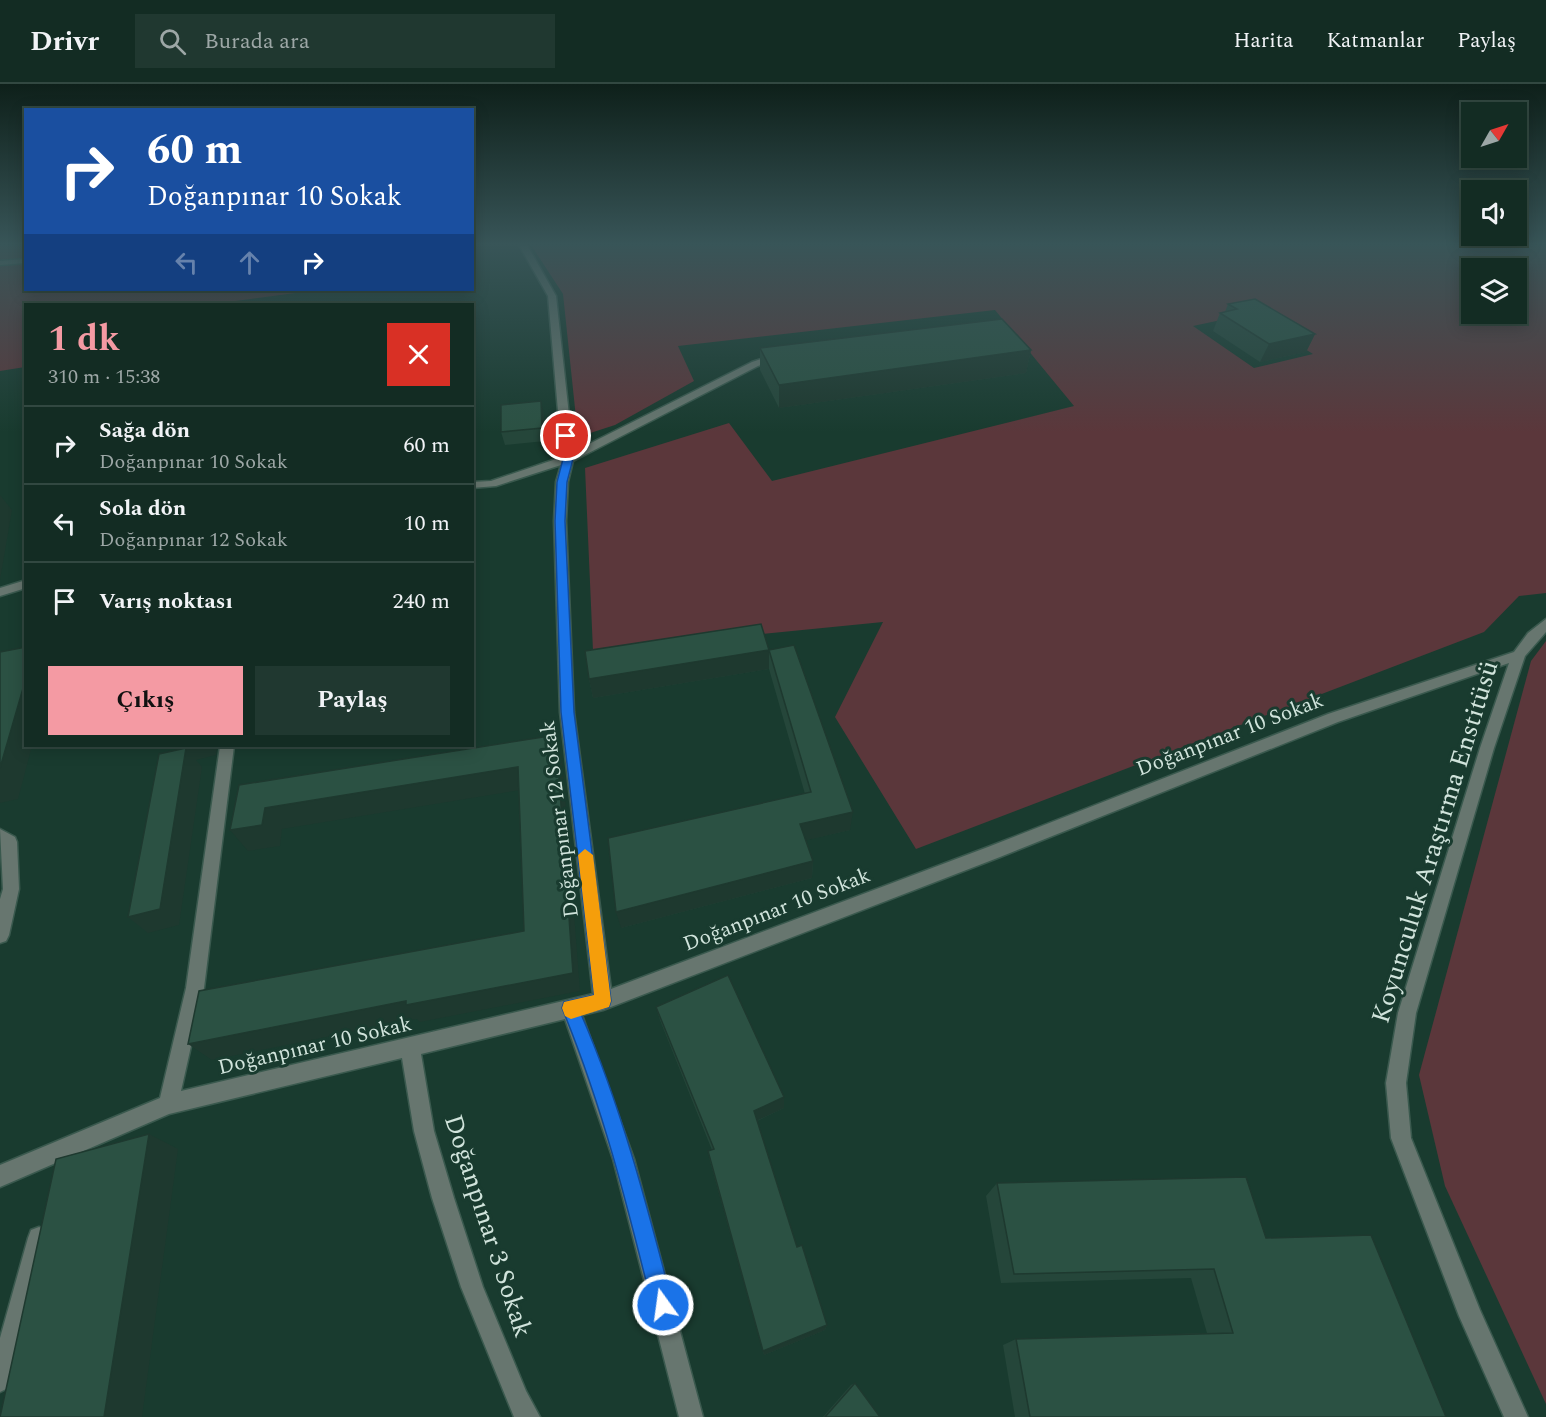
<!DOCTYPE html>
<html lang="tr">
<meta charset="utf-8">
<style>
:root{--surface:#132c23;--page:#203830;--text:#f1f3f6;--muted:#9da7a6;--line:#324841;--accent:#f49aa3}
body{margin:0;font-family:Spectral,serif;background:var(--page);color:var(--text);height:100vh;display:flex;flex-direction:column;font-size:22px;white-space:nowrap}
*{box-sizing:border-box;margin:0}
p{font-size:20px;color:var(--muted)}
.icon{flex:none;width:33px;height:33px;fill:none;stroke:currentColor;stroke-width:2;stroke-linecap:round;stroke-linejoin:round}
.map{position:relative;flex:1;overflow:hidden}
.drawer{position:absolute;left:24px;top:219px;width:450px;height:444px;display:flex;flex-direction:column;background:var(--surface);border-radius:0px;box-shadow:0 3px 15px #0003,0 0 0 2px var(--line)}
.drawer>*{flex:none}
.banner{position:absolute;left:24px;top:24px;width:450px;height:183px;border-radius:0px;box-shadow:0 3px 15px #0003,0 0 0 2px var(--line);background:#1a4fa0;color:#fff;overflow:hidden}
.needle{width:39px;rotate:51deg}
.buttons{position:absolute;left:1461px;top:18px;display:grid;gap:12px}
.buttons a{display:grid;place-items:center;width:66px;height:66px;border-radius:0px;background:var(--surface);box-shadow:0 3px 15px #0003,0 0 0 2px var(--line);font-size:30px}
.pin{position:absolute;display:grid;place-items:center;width:51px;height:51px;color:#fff;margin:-26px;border:3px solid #fff;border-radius:50%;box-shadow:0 2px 6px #0007}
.me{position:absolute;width:66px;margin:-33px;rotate:346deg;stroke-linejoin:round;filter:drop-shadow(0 0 4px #0008)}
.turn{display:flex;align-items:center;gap:21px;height:126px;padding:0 24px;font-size:27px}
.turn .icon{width:78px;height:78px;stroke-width:2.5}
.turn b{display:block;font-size:42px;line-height:51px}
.lanes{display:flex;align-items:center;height:57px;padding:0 24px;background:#0003;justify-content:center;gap:30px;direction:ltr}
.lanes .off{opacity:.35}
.round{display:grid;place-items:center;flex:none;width:63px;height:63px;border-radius:0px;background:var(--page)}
.summary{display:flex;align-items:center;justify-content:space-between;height:102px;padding:0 24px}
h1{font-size:36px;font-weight:700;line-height:45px;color:var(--accent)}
.cta{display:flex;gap:12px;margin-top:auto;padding:12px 24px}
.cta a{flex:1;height:69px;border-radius:0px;background:var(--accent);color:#111;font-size:24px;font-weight:700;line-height:69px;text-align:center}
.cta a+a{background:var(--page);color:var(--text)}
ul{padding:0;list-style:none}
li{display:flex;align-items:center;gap:18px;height:78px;padding:0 24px;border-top:2px solid var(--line)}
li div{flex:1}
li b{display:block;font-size:22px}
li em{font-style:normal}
header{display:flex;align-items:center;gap:36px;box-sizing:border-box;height:84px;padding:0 30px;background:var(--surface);border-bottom:2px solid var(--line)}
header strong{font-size:28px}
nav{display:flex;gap:33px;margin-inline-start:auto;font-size:21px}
.search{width:420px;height:54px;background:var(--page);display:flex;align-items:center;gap:15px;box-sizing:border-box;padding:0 21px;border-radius:0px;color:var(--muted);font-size:22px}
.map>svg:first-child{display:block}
</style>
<header>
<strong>Drivr</strong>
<div class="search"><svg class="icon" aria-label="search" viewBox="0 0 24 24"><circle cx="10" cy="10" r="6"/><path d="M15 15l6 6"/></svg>Burada ara</div>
<nav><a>Harita</a><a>Katmanlar</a><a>Paylaş</a></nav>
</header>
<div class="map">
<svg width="1546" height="1333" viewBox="0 0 1546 1333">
<rect width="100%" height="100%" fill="#193b2f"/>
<!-- green -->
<g fill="#5b373b" fill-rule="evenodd">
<path d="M0 161H25L26 206H318L213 220H26L25 283 0 287Z"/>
<path d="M531 161H1546V509L1519 512 1484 548 916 765 835 633 883 538 593 567 585 384 729 339 772 397 1074 322 995 226 678 262 694 297 615 341 578 353 563 210ZM1472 184H1516V230H1472ZM1249 230 1313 270 1254 284 1193 242Z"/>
<path d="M1546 557V1320L1445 1102 1419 991 1531 577Z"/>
</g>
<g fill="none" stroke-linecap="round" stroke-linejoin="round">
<defs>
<g id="minor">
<path d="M519 161H527L556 212 573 368 752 278 779 269 784 272 758 282 573 377 568 398 566 437 574 628 611 905 988 763 1328 630 1514 568 1528 549 1546 535V548L1525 572 1494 664 1416 929 1406 999 1411 1054 1480 1226 1528 1333H1504L1459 1232 1391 1054 1386 999 1398 929 1480 664 1509 579 1338 638 1000 773 603 926 582 931 634 1075 703 1333H679L613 1075 565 935 421 970 434 1047 454 1114 483 1203 526 1307 540 1333H514L461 1203 432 1114 414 1047 402 974 169 1030 0 1103V1081L160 1014 186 904 220 662H234L204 904 181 1007 593 910 560 628 554 437 556 398 561 381 496 402 472 404V398L491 397 562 373 548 212Z"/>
<path d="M26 175V179L0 181V177Z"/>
<path d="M26 496V504L0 512V504Z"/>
<path d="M0 745 15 753 17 758 19 805 9 851 6 857 0 859V815L3 805Z"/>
<path d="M39 1143 47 1146 50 1154 12 1296 8 1304 0 1308V1254L28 1154 31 1146Z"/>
</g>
</defs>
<!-- minor casing -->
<use href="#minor" stroke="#3a594e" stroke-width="3"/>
<!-- minor -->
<use href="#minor" fill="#67766f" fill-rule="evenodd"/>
</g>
<!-- wall -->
<g fill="#25463a">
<path d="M1228 220 1315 250 1306 268 1260 278 1213 247 1220 229 1225 228Z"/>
<path d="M760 264 1031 266 1026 289 779 324 760 286Z"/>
<path d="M544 330 545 357 505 361 501 348Z"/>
<path d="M769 566 850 746 806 756 813 777 812 794 621 844 805 710 769 585 593 614 589 595Z"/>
<path d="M656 923 784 1013V1024L757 1037 797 1163 827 1241 825 1246 764 1271 710 1077 708 1067 712 1066 660 936Z"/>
<path d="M997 1099 1266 1154 1446 1333H1015L1003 1261 1016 1255 1207 1249 1191 1194 1001 1199 986 1112Z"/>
<path d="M855 1299 880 1333H823L851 1301Z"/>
</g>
<!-- shaded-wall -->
<g fill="#1e392f">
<path d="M1315 250 1306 268 1260 278 1269 260Z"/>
<path d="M1031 266 1026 289 779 324V301Z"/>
<path d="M541 317 544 330 545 357 542 344Z"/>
<path d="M0 411 12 426 0 496Z"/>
<path d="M769 566V585L593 614 589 595Z"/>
<path d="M26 594V662H32L18 715 0 719V684Z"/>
<path d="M556 651 562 674 580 907 420 938 417 935 212 976 188 960 406 917 573 889Z"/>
<path d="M192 662H217L216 671 196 676 202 683 179 841 148 849 128 833 186 667 183 664Z"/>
<path d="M518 683 527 705 282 745 280 762 248 767 230 746 265 724Z"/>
<path d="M853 728 850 746 799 758 800 740Z"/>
<path d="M813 777 812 794 621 844 616 828Z"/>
<path d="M784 1013V1024L754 1038V1027Z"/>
<path d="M149 1050 178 1065 142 1333H104Z"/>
<path d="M827 1241 825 1246 764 1271 763 1267Z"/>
</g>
<!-- building -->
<g fill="#2b5143" stroke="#1e392f" stroke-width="1.5">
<path d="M1255 215 1315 250 1269 260 1220 229 1237 225 1228 220Z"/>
<path d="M1002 235 1031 266 779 301 760 264Z"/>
<path d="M541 317 542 344 501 348V321Z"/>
<path d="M761 540 769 566 589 595 585 567Z"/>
<path d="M794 561 853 728 800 740 813 777 616 828 608 754 811 708 769 566Z"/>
<path d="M26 563V594L0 684V568Z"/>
<path d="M556 651 573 889 406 921V917L188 960 199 907 524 847 518 683 265 724 262 741 230 746 239 701Z"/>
<path d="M186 664 160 825 128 833 159 670Z"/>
<path d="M728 891 784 1013 754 1027 797 1163 802 1161 827 1241 763 1267 708 1067 714 1065 656 923Z"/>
<path d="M149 1050 104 1333H0L56 1075Z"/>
<path d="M1246 1093 1266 1154 1371 1151 1446 1333H1030L1016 1255 1233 1249 1214 1185 1014 1190 997 1099Z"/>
<path d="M855 1299 880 1333H825Z"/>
</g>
<!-- sky -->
<linearGradient id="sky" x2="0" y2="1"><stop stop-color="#0e201a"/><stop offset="0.46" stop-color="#385558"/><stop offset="1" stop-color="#385558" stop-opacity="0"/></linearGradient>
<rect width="1546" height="348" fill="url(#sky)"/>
<!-- route -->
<path fill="#1a73e8" stroke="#114b97" stroke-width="1.5" d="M566 349 570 352 573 375 567 398 565 437 574 628 611 917 609 923 581 930C622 1024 647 1122 673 1221L670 1229 663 1232 655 1229 652 1221C627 1120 602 1021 562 924L564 918 594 911 561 628 555 437 557 398 563 375 561 352Z"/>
<!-- slow -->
<path fill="#f59e0b" d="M585 765 593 771 611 917 609 923 571 935 565 932 562 924 564 918 594 911 578 771Z"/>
<g text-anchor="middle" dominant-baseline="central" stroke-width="6" stroke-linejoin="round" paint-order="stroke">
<!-- street labels -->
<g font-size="21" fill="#d1e4dc" stroke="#193b2f">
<text transform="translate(1230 651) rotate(-21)">Doğanpınar 10 Sokak</text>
<text transform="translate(560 735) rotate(-97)">Doğanpınar 12 Sokak</text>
<text transform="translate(777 826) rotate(-21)">Doğanpınar 10 Sokak</text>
<text transform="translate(315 962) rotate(-13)">Doğanpınar 10 Sokak</text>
</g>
<!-- near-street labels -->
<g font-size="26" fill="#d1e4dc" stroke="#193b2f">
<text transform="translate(1435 758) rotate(-73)">Koyunculuk Araştırma Enstitüsü</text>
<text transform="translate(488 1142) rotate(72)">Doğanpınar 3 Sokak</text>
</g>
</g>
</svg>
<div class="buttons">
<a><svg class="needle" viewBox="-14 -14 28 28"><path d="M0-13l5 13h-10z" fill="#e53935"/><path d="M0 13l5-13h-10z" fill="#9da7a6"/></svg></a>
<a><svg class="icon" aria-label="sound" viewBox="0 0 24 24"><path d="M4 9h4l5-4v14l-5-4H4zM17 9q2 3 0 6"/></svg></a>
<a><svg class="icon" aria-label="layers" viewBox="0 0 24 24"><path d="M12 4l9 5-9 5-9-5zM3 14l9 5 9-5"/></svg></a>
</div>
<div class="pin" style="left:566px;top:352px;background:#d93025"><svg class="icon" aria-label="arrive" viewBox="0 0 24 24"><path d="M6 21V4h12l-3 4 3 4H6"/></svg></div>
<svg class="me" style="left:663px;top:1221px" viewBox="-20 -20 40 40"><circle r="17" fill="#1a73e8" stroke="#fff" stroke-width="3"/><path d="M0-11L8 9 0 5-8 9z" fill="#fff"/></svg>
<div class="banner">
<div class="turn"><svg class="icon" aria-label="right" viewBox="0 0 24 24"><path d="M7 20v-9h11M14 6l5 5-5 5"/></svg><div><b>60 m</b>Doğanpınar 10 Sokak</div></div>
<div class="lanes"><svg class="icon off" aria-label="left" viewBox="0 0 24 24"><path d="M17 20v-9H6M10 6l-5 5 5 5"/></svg><svg class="icon off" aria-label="ahead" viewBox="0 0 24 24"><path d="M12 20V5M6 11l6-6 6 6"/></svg><svg class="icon" aria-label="right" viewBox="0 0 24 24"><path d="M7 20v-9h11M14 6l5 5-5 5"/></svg></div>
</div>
<section class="drawer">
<div class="summary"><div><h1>1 dk</h1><p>310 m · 15:38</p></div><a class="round" style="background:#d93025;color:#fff"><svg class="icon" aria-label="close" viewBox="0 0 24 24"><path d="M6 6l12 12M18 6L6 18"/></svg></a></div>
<ul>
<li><svg class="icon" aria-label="right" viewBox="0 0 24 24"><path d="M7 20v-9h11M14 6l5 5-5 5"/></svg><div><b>Sağa dön</b><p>Doğanpınar 10 Sokak</p></div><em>60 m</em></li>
<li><svg class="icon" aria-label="left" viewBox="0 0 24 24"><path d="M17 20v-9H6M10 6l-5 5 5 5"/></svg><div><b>Sola dön</b><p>Doğanpınar 12 Sokak</p></div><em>10 m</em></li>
<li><svg class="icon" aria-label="arrive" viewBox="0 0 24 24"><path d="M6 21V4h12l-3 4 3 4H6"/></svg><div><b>Varış noktası</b></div><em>240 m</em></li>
</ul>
<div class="cta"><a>Çıkış</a><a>Paylaş</a></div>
</section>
</div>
